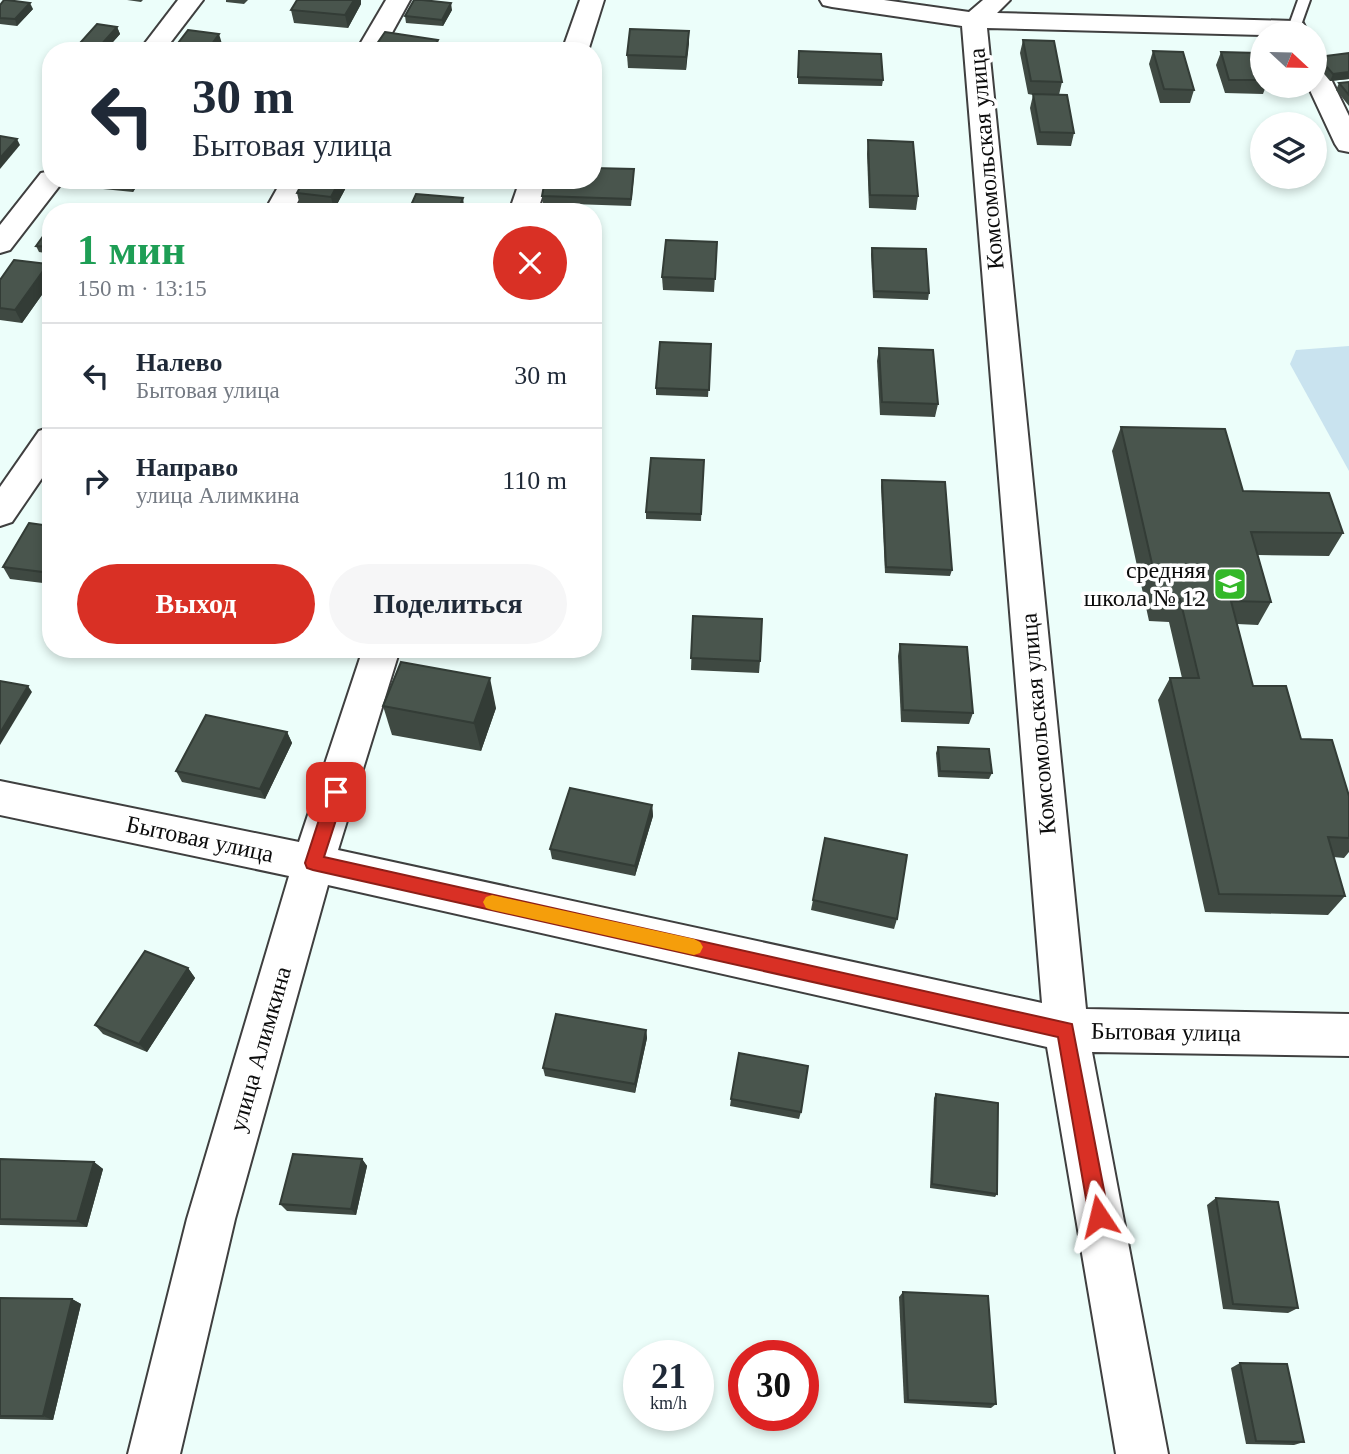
<!DOCTYPE html>
<html lang="ru">
<meta charset="utf-8">
<style>
:root{--surface:#fff;--page:#f6f6f7;--text:#1f2937;--muted:#747a83;--line:#e0e1e3;--accent:#d93025}
body{margin:0;font-family:Georgia,serif;background:var(--page);color:var(--text);height:100vh;display:flex;flex-direction:column;font-size:26px;white-space:nowrap}
*{box-sizing:border-box;margin:0}
p{font-size:23px;color:var(--muted)}
.icon{flex:none;width:38px;height:38px;fill:none;stroke:currentColor;stroke-width:2;stroke-linecap:round;stroke-linejoin:round}
.map{position:relative;flex:1;overflow:hidden}
.details{position:absolute;left:42px;top:203px;width:560px;height:455px;display:flex;flex-direction:column;background:var(--surface);border-radius:28px;box-shadow:0 4px 10px #0003}
.details>*{flex:none}
.hud{position:absolute;left:42px;top:42px;width:560px;height:147px;border-radius:28px;box-shadow:0 4px 10px #0003;background:#fff;color:var(--text);overflow:hidden}
.needle{width:46px;rotate:112deg}
.controls{position:absolute;left:1250px;top:21px;display:grid;gap:14px}
.controls a{display:grid;place-items:center;width:77px;height:77px;border-radius:50%;background:var(--surface);box-shadow:0 4px 10px #0003;font-size:35px}
.speed{position:absolute;left:623px;top:1340px;display:flex;gap:14px;font-size:35px;font-weight:700;text-align:center}
.speed>*{display:grid;place-content:center;width:91px;height:91px;border-radius:50%;background:var(--surface);box-shadow:0 4px 10px #0003;line-height:1}
.speed small{font-size:18px;font-weight:400}
.speed .limit{border:10px solid #d22;background:#fff;color:#111}
.pin{position:absolute;display:grid;place-items:center;width:60px;height:60px;color:#fff;margin:-30px;border-radius:14px;box-shadow:0 4px 10px #0006}
.me{position:absolute;width:77px;margin:-38px;rotate:350deg;stroke-linejoin:round;filter:drop-shadow(0 0 5px #0008)}
.turn{display:flex;align-items:center;gap:24px;height:147px;padding:0 35px;font-size:32px}
.turn .icon{width:91px;height:91px;stroke-width:2.5}
.turn b{display:block;font-size:49px;line-height:60px}
.round{display:grid;place-items:center;flex:none;width:74px;height:74px;border-radius:37px;background:var(--page)}
.headline{display:flex;align-items:center;justify-content:space-between;height:119px;padding:0 35px}
h1{font-size:42px;font-weight:600;line-height:52px;color:#1e9e55}
.cta{display:flex;gap:14px;margin-top:auto;padding:14px 35px}
.cta a{flex:1;height:80px;border-radius:42px;background:var(--accent);color:#fff;font-size:28px;font-weight:600;line-height:80px;text-align:center}
.cta a+a{background:var(--page);color:var(--text)}
ul{padding:0;list-style:none}
li{display:flex;align-items:center;gap:21px;height:105px;padding:0 35px;border-top:2px solid var(--line)}
li div{flex:1}
li b{display:block;font-size:26px}
li em{font-style:normal}
.map>svg:first-child{display:block}
</style>
<div class="map">
<svg width="1349" height="1454" viewBox="0 0 1349 1454">
<rect width="100%" height="100%" fill="#ecfefa"/>
<!-- pitch -->
<path fill="#c9e3ef" d="M1349 346V471L1290 364 1296 350Z"/>
<g fill="none" stroke-linecap="round" stroke-linejoin="round">
<defs>
<path id="service" d="M1298 0H1310L1300 28 1294 32 1288 28Z"/>
<g id="minor">
<path d="M178 0H203L164 51H139Z"/>
<path d="M386 0H410L382 51H356Z"/>
<path d="M580 0H604L588 51H562Z"/>
<path d="M820 0H884L969 12 983 0H1010L997 13 1294 21 1303 23 1308 33 1262 35 987 28 1086 1009 1349 1014V1056L1092 1052 1168 1454H1116L1047 1047 328 885 235 1219 180 1454H128L187 1219 289 876 0 815V781L299 842 363 649H400L338 850 1042 1003 962 26 832 7 823 5Z"/>
<path d="M1314 63 1323 66 1327 71 1349 116V152L1339 150 1335 144 1308 86H1314Z"/>
<path d="M51 171V180H64L10 250 0 253V225L41 173Z"/>
<path d="M282 180H310L292 212H264Z"/>
<path d="M520 180H548L537 212H509Z"/>
<path d="M51 427V465L12 522 0 526V487L39 431Z"/>
</g>
</defs>
<!-- service casing -->
<use href="#service" stroke="#3f3f3f" stroke-width="4"/>
<!-- minor casing -->
<use href="#minor" stroke="#3f3f3f" stroke-width="4"/>
<!-- service -->
<use href="#service" fill="#fff" fill-rule="evenodd"/>
<!-- minor -->
<use href="#minor" fill="#fff" fill-rule="evenodd"/>
</g>
<!-- wall -->
<g fill="#3f4942">
<path d="M127 0H143L141 2Z"/>
<path d="M226 0H248L244 4 226 2Z"/>
<path d="M361 4 348 28 294 23 291 10Z"/>
<path d="M0 5 33 9 17 26 0 24Z"/>
<path d="M452 10 443 26 406 23 405 16Z"/>
<path d="M117 27 120 34 105 51 82 50 80 43Z"/>
<path d="M689 31 686 70 628 68 627 55Z"/>
<path d="M1023 40 1062 82 1059 95 1074 133 1071 146 1037 145 1030 108 1033 95 1028 94 1020 53Z"/>
<path d="M1153 51 1194 90 1190 103H1160L1149 64Z"/>
<path d="M1221 52 1262 64V86H1266L1263 94 1225 93 1216 65Z"/>
<path d="M1349 53V79L1330 81 1315 63 1318 57Z"/>
<path d="M798 58 883 80 882 86 798 84Z"/>
<path d="M1349 82V106L1336 90 1339 83Z"/>
<path d="M51 88V101H49L46 94Z"/>
<path d="M868 140 918 196 916 210 869 208 867 154Z"/>
<path d="M634 176 631 206 543 203 542 196Z"/>
<path d="M80 180H141L133 192 83 187Z"/>
<path d="M350 180 334 210 300 206 297 193Z"/>
<path d="M51 225V254L39 252 36 246Z"/>
<path d="M717 242 714 292 663 290 662 277Z"/>
<path d="M872 248 929 293 928 300 873 298 871 254Z"/>
<path d="M48 264 51 270V282L22 323 0 320V280Z"/>
<path d="M711 344 708 397 656 395V388Z"/>
<path d="M879 348 938 404 935 417 880 415 877 361Z"/>
<path d="M1121 427 1243 491 1343 533 1329 556 1258 555 1271 602 1258 625 1237 624 1253 686 1301 739 1349 796V852L1344 858 1333 857 1345 896 1328 915 1205 912 1158 700 1170 678H1182L1169 622 1149 621 1112 451Z"/>
<path d="M704 460 701 521 646 519V512Z"/>
<path d="M882 480 952 570 950 576 885 573 881 486Z"/>
<path d="M51 526V584L10 579 3 567Z"/>
<path d="M693 616 760 661 759 673 691 670Z"/>
<path d="M900 644 973 713 969 724 901 722 898 656Z"/>
<path d="M383 706 496 708 481 751 392 735Z"/>
<path d="M287 732 292 743 265 799 182 782 176 771Z"/>
<path d="M938 747 992 773 989 779 938 777 936 753Z"/>
<path d="M652 805 653 816 635 876 552 859 550 849Z"/>
<path d="M825 838 897 919 894 929 811 910Z"/>
<path d="M188 968 195 978 147 1052 103 1034 95 1025Z"/>
<path d="M646 1030 647 1038 635 1093 545 1076 543 1068Z"/>
<path d="M936 1094 997 1194 995 1197 930 1188 934 1098Z"/>
<path d="M731 1099 801 1112 799 1119 730 1106Z"/>
<path d="M0 1159 94 1162 103 1169 87 1227 0 1225Z"/>
<path d="M362 1159 367 1166 356 1215 287 1211 280 1204Z"/>
<path d="M1216 1198 1298 1308 1288 1313 1223 1309 1207 1205Z"/>
<path d="M903 1292 996 1404 991 1408 904 1403 899 1297Z"/>
<path d="M0 1298 72 1299 81 1304 53 1420 0 1419Z"/>
<path d="M1240 1363 1304 1442 1294 1445 1246 1444 1231 1368Z"/>
</g>
<!-- shaded-wall -->
<g fill="#333c36">
<path d="M354 0H361V4L348 28 345 15Z"/>
<path d="M30 3 33 9 17 26 15 19Z"/>
<path d="M451 3 452 10 443 26 442 20Z"/>
<path d="M117 27 120 34 105 51H102L100 46Z"/>
<path d="M689 31V44L686 70V57Z"/>
<path d="M219 34 223 47 220 51H207Z"/>
<path d="M438 40 440 51H431Z"/>
<path d="M1349 72V79L1330 81 1333 74Z"/>
<path d="M17 139 20 145 0 169V158Z"/>
<path d="M129 180H141L133 192Z"/>
<path d="M340 180H350L334 210 331 197Z"/>
<path d="M463 198 464 205 461 212H457Z"/>
<path d="M48 264 51 270V282L22 323 15 310Z"/>
<path d="M490 678 496 708 481 751 474 723Z"/>
<path d="M28 686 32 692 0 745V733Z"/>
<path d="M287 732 292 743 265 799 260 789Z"/>
<path d="M652 805 653 816 635 876V866Z"/>
<path d="M188 968 195 978 147 1052 139 1044Z"/>
<path d="M646 1030 647 1038 635 1093V1084Z"/>
<path d="M362 1159 367 1166 356 1215 351 1209Z"/>
<path d="M94 1162 103 1169 87 1227 77 1221Z"/>
<path d="M72 1299 81 1304 53 1420 43 1416Z"/>
</g>
<!-- building -->
<g fill="#49554d" stroke="#333c36" stroke-width="2">
<path d="M4 0H7L30 3 15 19 0 18V5Z"/>
<path d="M297 0H354L345 15 291 10Z"/>
<path d="M414 0H422L451 3 442 20 405 16Z"/>
<path d="M97 24 117 27 100 46 80 43Z"/>
<path d="M630 29 689 31 686 57 627 55Z"/>
<path d="M188 30 219 34 207 51H172Z"/>
<path d="M385 32 438 40 431 51H372Z"/>
<path d="M1023 40 1054 41 1062 82 1031 81Z"/>
<path d="M309 44 337 47 335 51H305Z"/>
<path d="M488 48 521 50 487 51Z"/>
<path d="M799 51 881 54 883 80 798 77Z"/>
<path d="M1153 51 1183 52 1194 90 1164 89Z"/>
<path d="M1221 52 1258 53 1262 64V80H1229Z"/>
<path d="M1349 53V72L1333 74 1318 57Z"/>
<path d="M1349 82V95L1339 83Z"/>
<path d="M1033 94 1067 95 1074 133 1040 132Z"/>
<path d="M0 136 17 139 0 158Z"/>
<path d="M868 140 913 142 918 196 870 195Z"/>
<path d="M593 168 634 169 631 199 542 196 545 180H593Z"/>
<path d="M304 180H340L331 197 297 193Z"/>
<path d="M416 194 463 198 457 212H408Z"/>
<path d="M51 225V247L36 246Z"/>
<path d="M666 240 717 242 715 279 662 277Z"/>
<path d="M872 248 926 249 929 293 874 291Z"/>
<path d="M14 260 48 264 15 310 0 308V280Z"/>
<path d="M660 342 711 344 709 390 656 388Z"/>
<path d="M879 348 933 350 938 404 882 402Z"/>
<path d="M1121 427 1225 429 1243 491 1329 493 1343 533 1251 532 1271 602 1231 601 1253 686H1286L1301 739 1332 740 1349 796V838L1328 837 1345 896 1219 894 1170 678H1199L1180 599H1160Z"/>
<path d="M651 458 704 460 701 514 646 512Z"/>
<path d="M882 480 945 482 952 570 886 567Z"/>
<path d="M29 523 51 526V573L3 567Z"/>
<path d="M693 616 762 619 760 661 691 658Z"/>
<path d="M900 644 967 647 973 713 903 710Z"/>
<path d="M401 662 490 678 474 723 383 706Z"/>
<path d="M0 681 28 686 0 733Z"/>
<path d="M206 715 287 732 260 789 176 771Z"/>
<path d="M938 747 989 749 992 773 940 771Z"/>
<path d="M570 788 652 805 635 866 550 849Z"/>
<path d="M825 838 907 855 897 919 813 900Z"/>
<path d="M145 951 188 968 139 1044 95 1025Z"/>
<path d="M556 1014 646 1030 635 1084 543 1068Z"/>
<path d="M739 1053 808 1066 801 1112 731 1099Z"/>
<path d="M936 1094 998 1103 997 1194 932 1184Z"/>
<path d="M293 1154 362 1159 351 1209 280 1204Z"/>
<path d="M0 1159 94 1162 77 1221 0 1219Z"/>
<path d="M1216 1198 1278 1202 1298 1308 1233 1304Z"/>
<path d="M903 1292 988 1296 996 1404 908 1400Z"/>
<path d="M0 1298 72 1299 43 1416H0Z"/>
<path d="M1240 1363 1287 1364 1304 1442 1256 1441Z"/>
</g>
<!-- route -->
<path fill="#d93025" stroke="#8d1f18" stroke-width="2" d="M336 784 342 787 345 792 324 857 1072 1024 1109 1216 1106 1223 1099 1226 1092 1223 1089 1216 1058 1037 313 870 307 868 305 863 328 792 331 787Z"/>
<!-- slow -->
<path fill="#f59e0b" d="M492 895 694 939 700 942 703 947 700 953 694 955 492 910 486 908 483 902 486 897Z"/>
<!-- icons -->
<defs>
<symbol id="school-square" viewBox="-11 -11 22 22"><rect x="-9" y="-9" width="18" height="18" rx="4" fill="#34b829" stroke="#fff"/><path d="M0-5L7-2L0 1L-7-2ZM-4 1L0 2.5L4 1V4Q0 6-4 4Z" fill="#fff"/></symbol>
</defs>
<g fill-rule="evenodd">
<use href="#school-square" x="1211" y="565" width="38" height="38"/>
</g>
<g text-anchor="middle" dominant-baseline="central" stroke-width="7" stroke-linejoin="round" paint-order="stroke">
<!-- street labels -->
<g font-size="24" fill="#0c0c0c" stroke="#fff">
<text transform="translate(986 159) rotate(-95)">Комсомольская улица</text>
<text transform="translate(1038 724) rotate(-95)">Комсомольская улица</text>
<text transform="translate(200 839) rotate(12)">Бытовая улица</text>
<text transform="translate(1166 1032) rotate(1)">Бытовая улица</text>
<text transform="translate(260 1049) rotate(-74)">улица Алимкина</text>
</g>
<!-- poi labels -->
<g font-size="24" fill="#0c0c0c" stroke="#fff" text-anchor="end">
<text x="1206" y="570">средняя<tspan x="1206" dy="28">школа № 12</tspan></text>
</g>
</g>
</svg>
<div class="controls">
<a><svg class="needle" viewBox="-14 -14 28 28"><path d="M0-13l5 13h-10z" fill="#e53935"/><path d="M0 13l5-13h-10z" fill="#747a83"/></svg></a>
<a><svg class="icon" aria-label="layers" viewBox="0 0 24 24"><path d="M12 4l9 5-9 5-9-5zM3 14l9 5 9-5"/></svg></a>
</div>
<div class="speed"><div>21<small>km/h</small></div><div class="limit">30</div></div>
<div class="pin" style="left:336px;top:792px;background:#d93025"><svg class="icon" aria-label="arrive" viewBox="0 0 24 24"><path d="M6 21V4h12l-3 4 3 4H6"/></svg></div>
<svg class="me" style="left:1099px;top:1216px" viewBox="-20 -20 40 40"><path d="M0-17L14 15 0 8-14 15z" fill="#d93025" stroke="#fff" stroke-width="4"/></svg>
<div class="hud">
<div class="turn"><svg class="icon" aria-label="left" viewBox="0 0 24 24"><path d="M17 20v-9H6M10 6l-5 5 5 5"/></svg><div><b>30 m</b>Бытовая улица</div></div>
</div>
<section class="details">
<div class="headline"><div><h1>1 мин</h1><p>150 m · 13:15</p></div><a class="round" style="background:#d93025;color:#fff"><svg class="icon" aria-label="close" viewBox="0 0 24 24"><path d="M6 6l12 12M18 6L6 18"/></svg></a></div>
<ul>
<li><svg class="icon" aria-label="left" viewBox="0 0 24 24"><path d="M17 20v-9H6M10 6l-5 5 5 5"/></svg><div><b>Налево</b><p>Бытовая улица</p></div><em>30 m</em></li>
<li><svg class="icon" aria-label="right" viewBox="0 0 24 24"><path d="M7 20v-9h11M14 6l5 5-5 5"/></svg><div><b>Направо</b><p>улица Алимкина</p></div><em>110 m</em></li>
</ul>
<div class="cta"><a>Выход</a><a>Поделиться</a></div>
</section>
</div>
